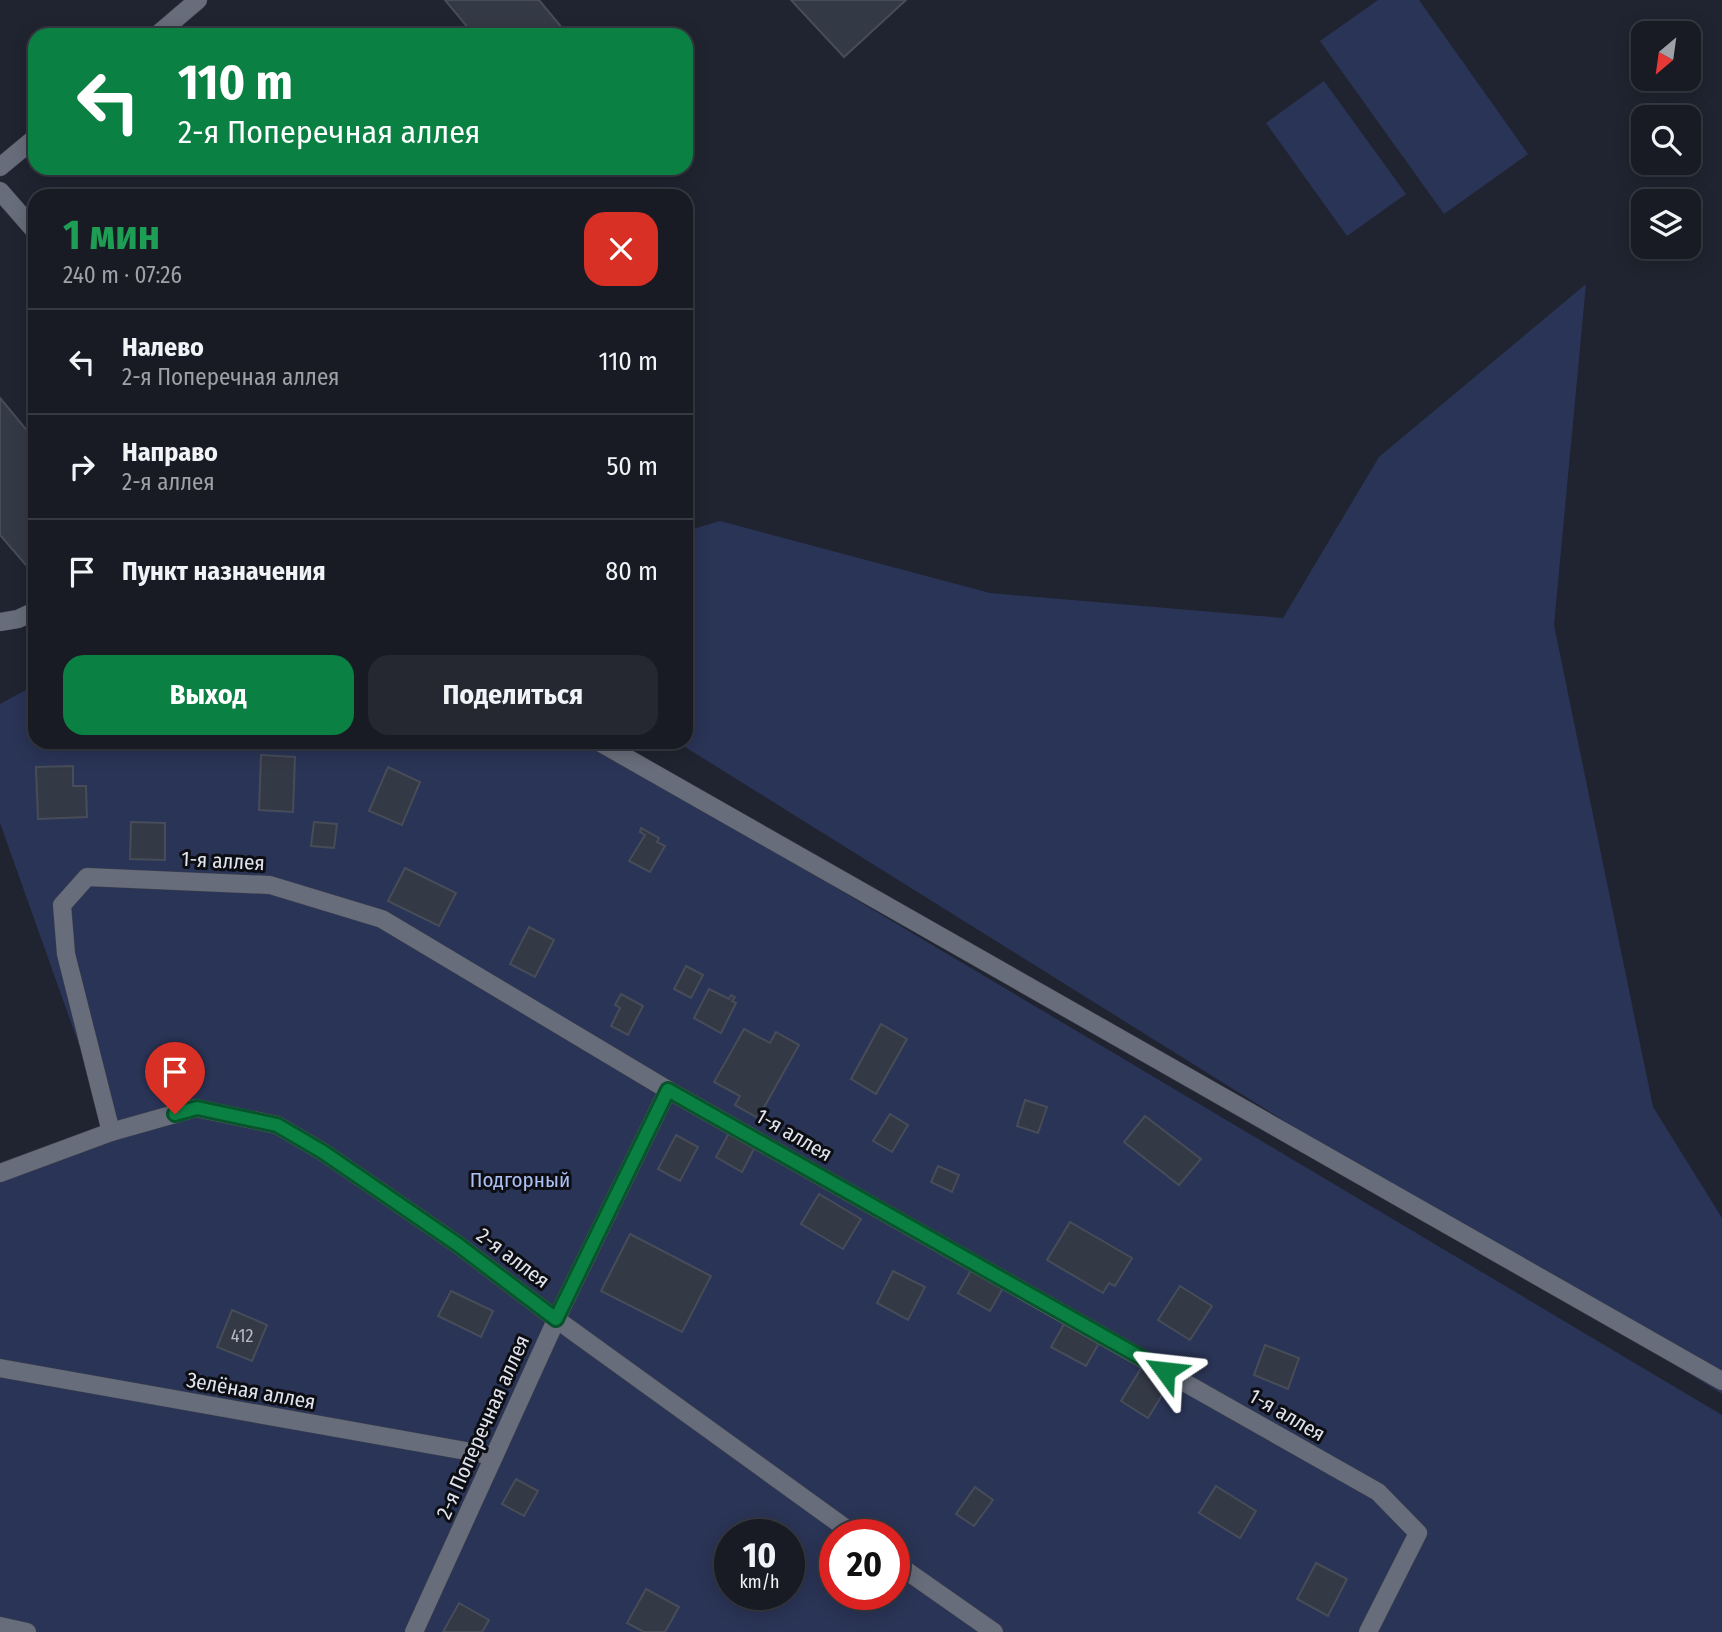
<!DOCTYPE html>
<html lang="ru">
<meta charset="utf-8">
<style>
:root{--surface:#181b24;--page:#252831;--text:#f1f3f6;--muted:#9fa1a6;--line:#363941;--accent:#0b8043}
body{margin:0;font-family:"Fira Sans Condensed",sans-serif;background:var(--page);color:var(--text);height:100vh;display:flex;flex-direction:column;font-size:26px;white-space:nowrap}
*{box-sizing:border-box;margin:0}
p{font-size:23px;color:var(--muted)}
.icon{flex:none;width:38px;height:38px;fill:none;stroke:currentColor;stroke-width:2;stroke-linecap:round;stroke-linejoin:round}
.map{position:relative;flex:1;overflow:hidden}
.panel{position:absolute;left:28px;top:189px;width:665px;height:560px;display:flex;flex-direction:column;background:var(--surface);border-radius:21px;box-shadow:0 4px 18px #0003,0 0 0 2px var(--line)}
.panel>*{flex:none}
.banner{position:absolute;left:28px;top:28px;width:665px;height:147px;border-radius:21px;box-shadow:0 4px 18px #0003,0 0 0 2px var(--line);background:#0b8043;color:#fff;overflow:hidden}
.needle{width:46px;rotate:209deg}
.buttons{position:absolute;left:1631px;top:21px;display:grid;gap:14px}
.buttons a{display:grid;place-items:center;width:70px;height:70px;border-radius:14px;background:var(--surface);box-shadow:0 4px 18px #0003,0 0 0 2px var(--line);font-size:35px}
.speed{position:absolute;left:714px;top:1519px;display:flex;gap:14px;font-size:35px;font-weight:700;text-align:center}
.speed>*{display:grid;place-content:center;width:91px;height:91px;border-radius:50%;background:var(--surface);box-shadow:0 4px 18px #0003,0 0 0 2px var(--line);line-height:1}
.speed small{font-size:18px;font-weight:400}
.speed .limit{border:10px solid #d22;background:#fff;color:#111}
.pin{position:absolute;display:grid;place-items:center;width:60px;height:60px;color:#fff;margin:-72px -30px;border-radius:50% 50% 50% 0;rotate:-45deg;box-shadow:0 0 7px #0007}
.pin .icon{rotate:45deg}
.me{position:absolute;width:77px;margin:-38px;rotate:300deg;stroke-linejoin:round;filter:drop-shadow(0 0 5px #0008)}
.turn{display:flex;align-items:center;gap:24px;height:147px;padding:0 35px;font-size:32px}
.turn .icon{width:91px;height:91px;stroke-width:2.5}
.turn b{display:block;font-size:49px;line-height:60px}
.round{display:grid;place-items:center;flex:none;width:74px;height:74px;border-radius:21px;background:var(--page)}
.overview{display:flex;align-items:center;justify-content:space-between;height:119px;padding:0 35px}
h1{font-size:42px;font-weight:700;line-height:52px;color:#1e9e55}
.primary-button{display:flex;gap:14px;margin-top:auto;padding:14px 35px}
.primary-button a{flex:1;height:80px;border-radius:21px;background:var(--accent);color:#fff;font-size:28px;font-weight:700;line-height:80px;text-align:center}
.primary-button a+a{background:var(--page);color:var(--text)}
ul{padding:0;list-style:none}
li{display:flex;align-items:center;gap:21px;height:105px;padding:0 35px;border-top:2px solid var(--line)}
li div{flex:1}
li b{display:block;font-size:26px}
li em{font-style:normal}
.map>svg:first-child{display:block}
</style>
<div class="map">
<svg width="1722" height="1632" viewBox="0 0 1722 1632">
<rect width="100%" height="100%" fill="#202430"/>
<!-- green -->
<g fill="#2a3456" fill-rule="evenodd">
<path d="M1378 0H1419L1528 154 1444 214 1320 41Z"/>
<path d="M1324 81 1406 194 1347 236 1266 123Z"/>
<path d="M1586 284 1554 625 1653 1107 1722 1218V1394L677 742H686V531L720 521 990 593 1283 618 1379 457Z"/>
<path d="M35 685V742H591L1722 1415V1632H0V1174L110 1132 0 823V704ZM730 1535H789V1594H730ZM835 1535H894V1594H835Z"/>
</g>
<!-- building -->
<g fill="#343946" stroke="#474c59" stroke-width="2">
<path d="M445 0H539L568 35H474Z"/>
<path d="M791 0H906L844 57Z"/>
<path d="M0 398 35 440V568L31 571 0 535Z"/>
<path d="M261 755 295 757 293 812 259 810Z"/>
<path d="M73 766V786H86L87 817 38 819 36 767Z"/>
<path d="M388 767 420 782 402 825 369 811Z"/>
<path d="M131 822 165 823V860L130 859Z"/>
<path d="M314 822 337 824 334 848 311 846Z"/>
<path d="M641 828 659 838 657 842 665 846 650 872 629 861 645 835 640 832Z"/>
<path d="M405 868 456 893 439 926 388 901Z"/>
<path d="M529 927 554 940 535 977 510 964Z"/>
<path d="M686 966 703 975 691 998 674 989Z"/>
<path d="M709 989 729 999 731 995 735 997 732 1001 736 1003 721 1033 694 1018Z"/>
<path d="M621 994 643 1006 628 1035 611 1026 620 1008 615 1005Z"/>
<path d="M881 1024 907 1039 876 1094 851 1079Z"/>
<path d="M744 1029 770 1043 776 1032 799 1045 758 1118 735 1105 740 1096 714 1082Z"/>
<path d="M1025 1100 1047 1107 1038 1133 1017 1126Z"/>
<path d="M890 1114 908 1125 892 1152 873 1141Z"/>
<path d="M1145 1116 1201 1159 1179 1185 1124 1142Z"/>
<path d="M730 1131 756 1145 742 1172 716 1157Z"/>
<path d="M676 1135 698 1147 680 1181 658 1169Z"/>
<path d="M938 1166 959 1175 952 1192 931 1182Z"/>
<path d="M819 1194 861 1219 843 1249 801 1224Z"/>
<path d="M1070 1222 1132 1258 1115 1286 1109 1283 1103 1293 1047 1260Z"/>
<path d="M630 1234 711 1276 682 1332 601 1291Z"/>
<path d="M971 1270 1003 1288 990 1311 958 1293Z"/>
<path d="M893 1271 925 1287 908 1320 877 1303Z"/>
<path d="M1180 1286 1212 1306 1190 1340 1158 1320Z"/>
<path d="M451 1291 493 1311 481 1337 438 1316Z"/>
<path d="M232 1310 267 1325 252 1361 217 1347Z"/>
<path d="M1064 1324 1099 1343 1086 1366 1051 1347Z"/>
<path d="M1265 1345 1299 1358 1288 1389 1254 1375Z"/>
<path d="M1143 1365 1170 1382 1148 1418 1121 1401Z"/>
<path d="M516 1479 538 1491 524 1516 502 1504Z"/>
<path d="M1216 1486 1256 1511 1240 1538 1199 1513Z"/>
<path d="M975 1487 993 1500 974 1526 956 1514Z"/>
<path d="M1316 1563 1347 1579 1328 1616 1297 1599Z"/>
<path d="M646 1589 679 1607 665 1632H644L627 1623Z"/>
<path d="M459 1603 489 1620 482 1632H443Z"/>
</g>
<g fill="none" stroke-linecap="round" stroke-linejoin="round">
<defs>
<g id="lane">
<path d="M157 35 198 0"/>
<path d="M0 167 35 138"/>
<path d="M0 191 35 231"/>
<path d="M0 622 18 619 35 611"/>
<path d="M599 742 1722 1381"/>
<path d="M111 1132 196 1108 277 1125 323 1152 457 1244 556 1319 855 1535"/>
<path d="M0 1173 111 1132 66 954 62 905 87 877 270 885 382 919 668 1090 1378 1492 1418 1533 1368 1632"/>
<path d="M0 1368 494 1456"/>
<path d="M894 1562 994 1632"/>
<path d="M0 1626 27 1632"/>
<path d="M414 1632 562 1307 668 1090"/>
</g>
</defs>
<!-- lane casing -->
<use href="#lane" stroke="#3e414b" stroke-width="19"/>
<!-- lane -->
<use href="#lane" stroke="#686d7b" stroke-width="18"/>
</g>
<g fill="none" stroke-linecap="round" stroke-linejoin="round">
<defs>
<path id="route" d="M175 1114 197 1108 277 1125 323 1152 457 1244 556 1319 668 1090 1165 1371"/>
</defs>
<!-- route casing -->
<use href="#route" stroke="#07532c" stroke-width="18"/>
<!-- route -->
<use href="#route" stroke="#0b8043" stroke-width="12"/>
</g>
<g text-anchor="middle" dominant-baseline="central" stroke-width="6" stroke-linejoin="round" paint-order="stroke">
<!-- number labels -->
<g font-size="18" fill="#b6b9c3">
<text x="242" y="1336">412</text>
</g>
<!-- street labels -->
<g font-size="21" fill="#e1e4ed" stroke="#0c0e13">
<text transform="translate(223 861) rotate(3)">1-я аллея</text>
<text transform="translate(794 1135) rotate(30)">1-я аллея</text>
<text transform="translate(513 1258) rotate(37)">2-я аллея</text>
<text transform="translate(251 1391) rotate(10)">Зелёная аллея</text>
<text transform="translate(1287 1415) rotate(30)">1-я аллея</text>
<text transform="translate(483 1427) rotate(-66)">2-я Поперечная аллея</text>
</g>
<!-- park labels -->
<g font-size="21" fill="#adc0f5" stroke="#0c0e13">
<text x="520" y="1180">Подгорный</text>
</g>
</g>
</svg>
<div class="buttons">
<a><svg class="needle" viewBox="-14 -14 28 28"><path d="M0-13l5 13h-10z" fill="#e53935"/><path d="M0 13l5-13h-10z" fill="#9fa1a6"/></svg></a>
<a><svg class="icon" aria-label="search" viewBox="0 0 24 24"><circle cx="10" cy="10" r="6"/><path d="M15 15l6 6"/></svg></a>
<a><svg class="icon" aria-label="layers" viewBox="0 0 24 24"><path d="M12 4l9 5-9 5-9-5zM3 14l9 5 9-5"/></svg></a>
</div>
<div class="speed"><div>10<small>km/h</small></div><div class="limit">20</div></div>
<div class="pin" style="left:175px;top:1114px;background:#d93025"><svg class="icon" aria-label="arrive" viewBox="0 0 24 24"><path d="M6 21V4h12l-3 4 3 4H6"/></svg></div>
<svg class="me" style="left:1165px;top:1371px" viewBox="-20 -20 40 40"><path d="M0-17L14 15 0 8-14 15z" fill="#0b8043" stroke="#fff" stroke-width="4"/></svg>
<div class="banner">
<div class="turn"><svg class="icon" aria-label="left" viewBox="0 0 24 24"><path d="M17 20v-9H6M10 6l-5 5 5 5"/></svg><div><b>110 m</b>2-я Поперечная аллея</div></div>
</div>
<section class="panel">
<div class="overview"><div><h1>1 мин</h1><p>240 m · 07:26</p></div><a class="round" style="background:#d93025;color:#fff"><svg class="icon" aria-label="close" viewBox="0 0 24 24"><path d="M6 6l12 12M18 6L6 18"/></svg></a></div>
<ul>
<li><svg class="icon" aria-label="left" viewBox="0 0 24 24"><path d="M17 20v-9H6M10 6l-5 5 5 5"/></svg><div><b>Налево</b><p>2-я Поперечная аллея</p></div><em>110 m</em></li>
<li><svg class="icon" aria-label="right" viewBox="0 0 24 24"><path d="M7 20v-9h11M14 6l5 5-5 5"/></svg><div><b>Направо</b><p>2-я аллея</p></div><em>50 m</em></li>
<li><svg class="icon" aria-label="arrive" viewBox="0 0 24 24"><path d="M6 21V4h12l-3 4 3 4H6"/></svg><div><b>Пункт назначения</b></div><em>80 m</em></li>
</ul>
<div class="primary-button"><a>Выход</a><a>Поделиться</a></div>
</section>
</div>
